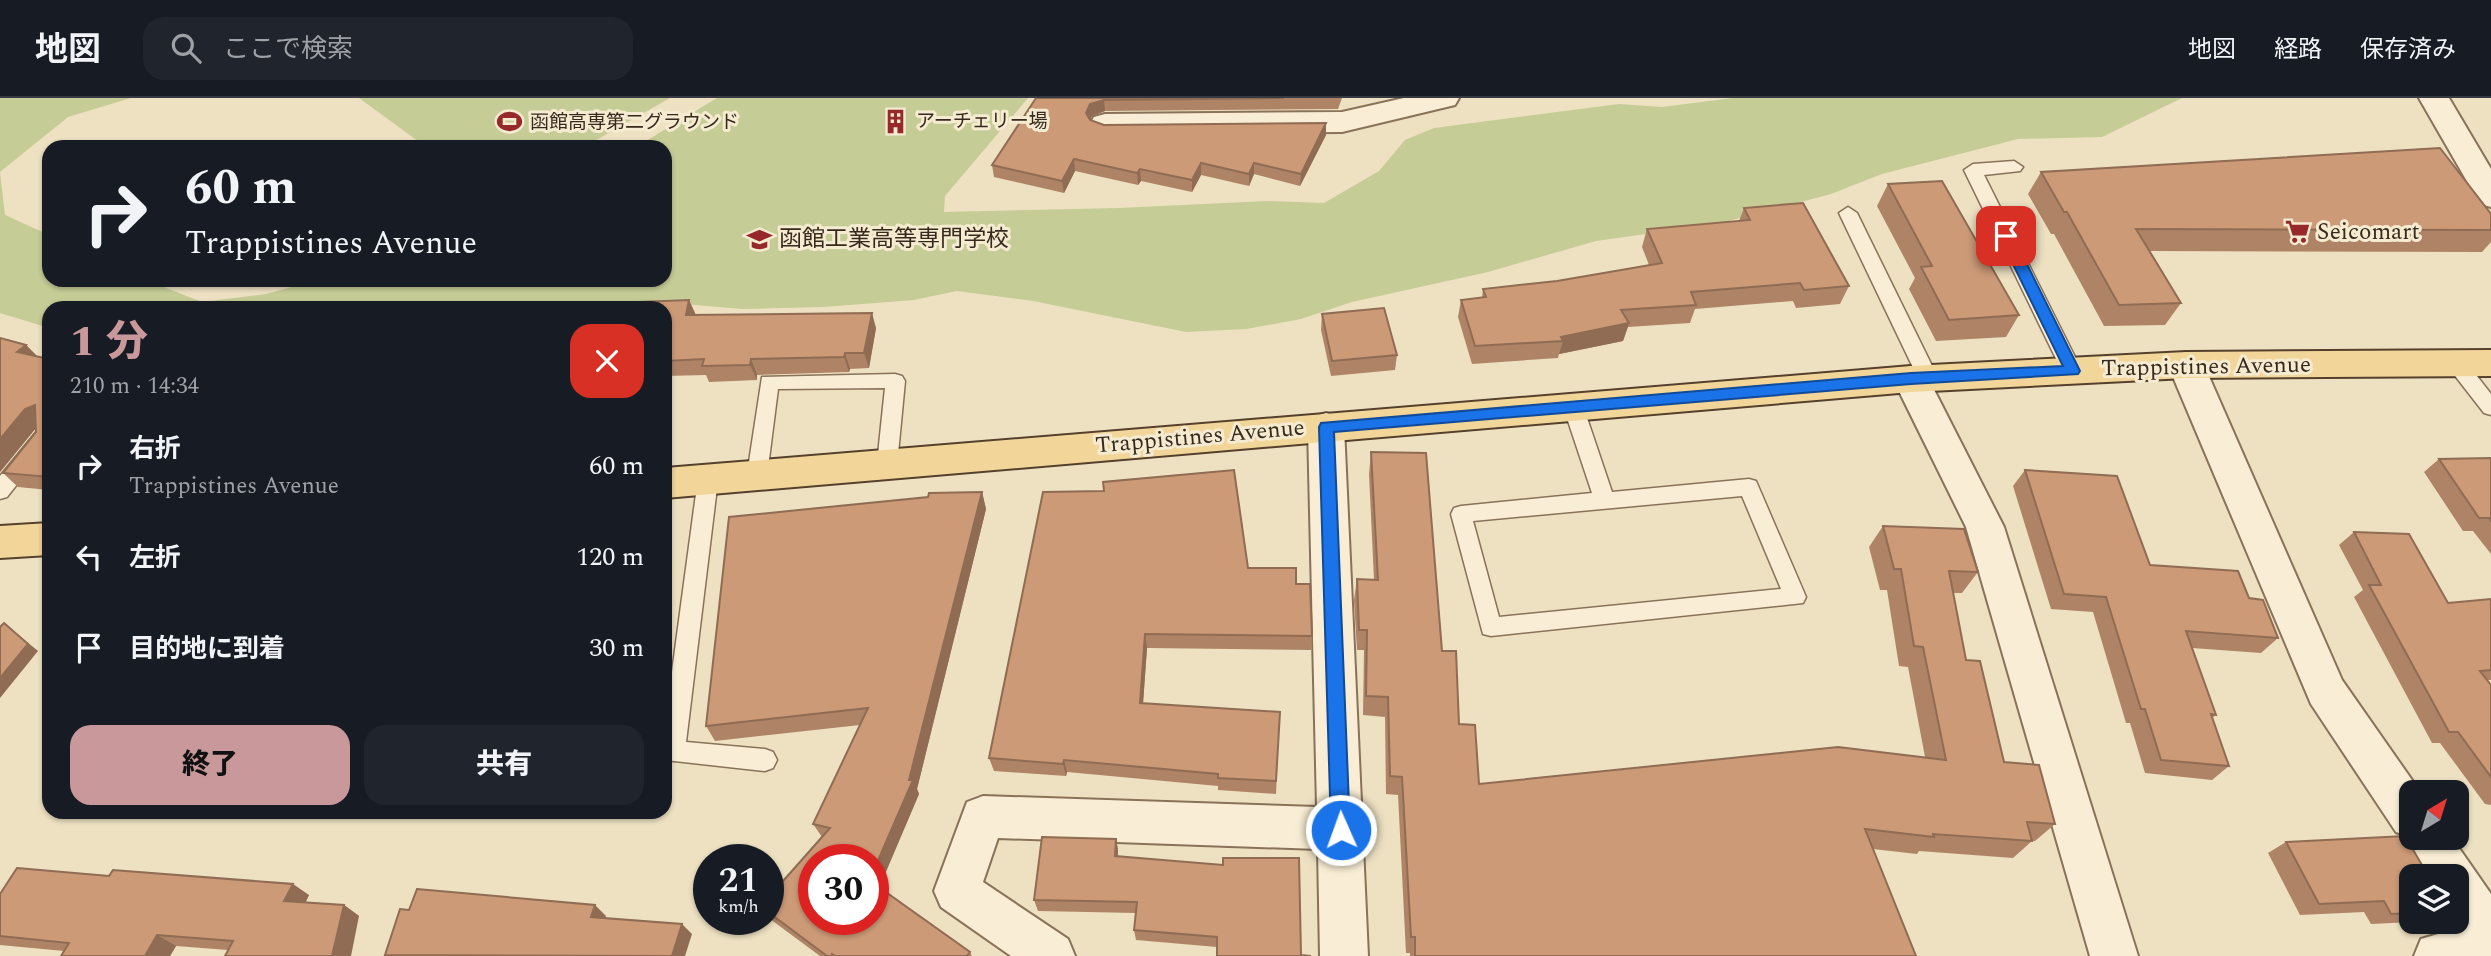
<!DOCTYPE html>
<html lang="ja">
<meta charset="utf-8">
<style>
:root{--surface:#171b24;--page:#20242c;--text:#f1f3f6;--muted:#9ea1a6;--line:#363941;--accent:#c8989a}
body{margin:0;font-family:Spectral,"Noto Sans JP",serif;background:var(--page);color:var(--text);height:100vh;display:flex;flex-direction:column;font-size:26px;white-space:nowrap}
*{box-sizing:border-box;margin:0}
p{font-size:23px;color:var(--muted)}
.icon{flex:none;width:38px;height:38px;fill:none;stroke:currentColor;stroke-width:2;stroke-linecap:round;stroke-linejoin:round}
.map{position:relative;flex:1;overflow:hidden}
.panel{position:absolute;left:42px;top:203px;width:630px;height:518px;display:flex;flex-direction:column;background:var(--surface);border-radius:21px;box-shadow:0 2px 5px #0004}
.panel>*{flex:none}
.top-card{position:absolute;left:42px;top:42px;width:630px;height:147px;border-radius:21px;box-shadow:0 2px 5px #0004;background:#171b24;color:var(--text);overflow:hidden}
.needle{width:46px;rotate:38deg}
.tools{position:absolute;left:2399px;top:682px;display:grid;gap:14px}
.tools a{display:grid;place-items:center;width:70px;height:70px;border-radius:14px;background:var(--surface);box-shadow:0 2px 5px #0004;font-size:35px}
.speed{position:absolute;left:693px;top:746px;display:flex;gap:14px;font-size:35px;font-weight:700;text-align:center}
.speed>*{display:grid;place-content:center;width:91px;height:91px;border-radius:50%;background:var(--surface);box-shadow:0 2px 5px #0004;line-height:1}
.speed small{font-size:18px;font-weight:400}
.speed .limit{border:10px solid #d22;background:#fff;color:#111}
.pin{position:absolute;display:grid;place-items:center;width:60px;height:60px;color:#fff;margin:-30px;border-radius:14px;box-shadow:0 4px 10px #0006}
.me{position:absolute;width:77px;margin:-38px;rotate:358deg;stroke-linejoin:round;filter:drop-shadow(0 0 5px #0008)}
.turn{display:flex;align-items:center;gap:24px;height:147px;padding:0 28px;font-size:32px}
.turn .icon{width:91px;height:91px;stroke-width:2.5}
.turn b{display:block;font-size:49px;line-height:60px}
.round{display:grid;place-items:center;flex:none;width:74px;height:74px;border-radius:21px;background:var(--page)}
.head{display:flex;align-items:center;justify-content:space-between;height:119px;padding:0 28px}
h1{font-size:42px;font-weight:800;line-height:52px;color:var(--accent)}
.button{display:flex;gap:14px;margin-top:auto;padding:14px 28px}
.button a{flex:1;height:80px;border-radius:21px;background:var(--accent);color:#111;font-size:28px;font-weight:800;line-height:80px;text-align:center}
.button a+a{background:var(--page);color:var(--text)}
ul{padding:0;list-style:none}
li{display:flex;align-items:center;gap:21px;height:91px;padding:0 28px}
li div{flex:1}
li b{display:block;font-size:26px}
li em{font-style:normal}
header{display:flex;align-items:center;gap:42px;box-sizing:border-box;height:98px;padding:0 35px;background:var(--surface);border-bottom:2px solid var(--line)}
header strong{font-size:33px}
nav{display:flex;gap:38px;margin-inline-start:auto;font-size:24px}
.search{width:490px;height:63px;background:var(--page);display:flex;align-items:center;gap:18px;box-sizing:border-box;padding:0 24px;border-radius:21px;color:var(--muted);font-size:26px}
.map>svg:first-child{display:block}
</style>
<header>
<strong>地図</strong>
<div class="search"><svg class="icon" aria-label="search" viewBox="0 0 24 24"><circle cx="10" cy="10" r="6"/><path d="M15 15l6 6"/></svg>ここで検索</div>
<nav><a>地図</a><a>経路</a><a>保存済み</a></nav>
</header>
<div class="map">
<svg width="2491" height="858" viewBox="0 0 2491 858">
<rect width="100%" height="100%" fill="#eee1c2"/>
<!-- green -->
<g fill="#c6cc96">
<path d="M0 0H131L68 19 0 74 5 117 49 137V182H146L202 204 266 196 318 182H665V49H636L717 0H1028L945 98 944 114 1119 110 1267 103 1324 105 1379 73 1405 42 1434 30 1619 6 1662 9 1733 0H2182L2102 39 2018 41 1882 76 1831 96 1717 126 1596 143 1488 174 1352 204 1301 221 1246 231 1186 234 1033 203 957 193 914 202 824 209 742 211 683 206 575 210H49V230L0 215Z"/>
<path d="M359 0H670L584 49H426Z"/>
</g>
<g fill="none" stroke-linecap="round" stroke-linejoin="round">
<defs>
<g id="service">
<path d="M2014 63 2023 69 2020 73 1984 77 2082 273 2079 278H2065L2062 273 1964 72 1973 66Z"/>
<path d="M1848 109 1857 115 1938 280 1935 285 1928 287 1921 285 1918 280 1839 115Z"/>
<path d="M2456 258 2463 260 2491 296V317L2484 315 2449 270 2446 265 2449 260Z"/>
<path d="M895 276 902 278 905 283 897 366 894 372 887 374 880 372 877 366 885 290 778 291 767 377 764 383 757 385 750 383 747 377 762 279Z"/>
<path d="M1573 301 1580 303 1583 308 1612 394 1749 381 1756 383 1806 499 1803 505 1491 538 1483 536 1451 416 1454 410 1461 408 1592 395 1563 308 1566 303ZM1742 398 1781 491 1499 519 1473 423Z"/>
<path d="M49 324V346L7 399 0 401V378L42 327Z"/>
<path d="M708 373 715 375 718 381 686 644 765 651 773 654 777 662 773 670 765 673 665 662V626L698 381 701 375Z"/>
</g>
<g id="minor">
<path d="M1404 0H1459L1455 7 1342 34 1105 36 1094 33 1090 26 1094 19 1105 16 1342 14Z"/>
<path d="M2186 254 2198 258 2204 267 2342 582 2421 695H2412V740H2452L2491 796V858H2414L2421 841 2459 830 2456 824 2457 779H2426L2404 740 2405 737 2396 734 2311 606 2168 267 2174 258Z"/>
<path d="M1911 268 1924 272 2004 429 2138 858H2090L1966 429 1893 281 1898 272Z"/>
<path d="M1326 315 1339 319 1344 329 1368 858H1320L1318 751 998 740 983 784 1068 841 1075 858H1011L941 809 934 793 967 704 983 698 1317 709 1308 329 1313 319Z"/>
</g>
<path id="tertiary" d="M2419 0H2449L2491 71V109L2480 106Z"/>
<g id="primary">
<path d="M2491 252V278L2186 280 1911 294 665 400V370L1911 268 2186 254Z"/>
<path d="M49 425V457L0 460V428Z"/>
</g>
</defs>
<!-- service casing -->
<use href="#service" stroke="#887259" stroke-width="3"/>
<!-- minor casing -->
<use href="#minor" stroke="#887259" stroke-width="4"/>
<!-- tertiary casing -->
<use href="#tertiary" stroke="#887259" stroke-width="4"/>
<!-- primary casing -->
<use href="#primary" stroke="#55402d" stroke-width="4"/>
<!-- service -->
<use href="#service" fill="#f9eed5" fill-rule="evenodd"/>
<!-- minor -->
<use href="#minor" fill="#f9eed5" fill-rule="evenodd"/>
<!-- tertiary -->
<use href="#tertiary" fill="#f9eed5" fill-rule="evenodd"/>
<!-- primary -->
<use href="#primary" fill="#f2d699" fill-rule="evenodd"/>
</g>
<!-- wall -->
<g fill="#af8466">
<path d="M1036 0H1342L1338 11 1105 13 1092 18 1090 22 1104 27 1326 25V37L1300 88 1254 76 1249 88 1201 77 1192 94 1141 83 1138 87 1075 73 1064 95 994 79 992 67Z"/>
<path d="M2041 74 2491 116V144L2482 154 2150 153 2181 205 2165 227 2104 228 2054 136H2051L2028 96Z"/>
<path d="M1888 86 2019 217 2006 239 1936 243 1909 191 1915 180 1877 108Z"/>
<path d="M1744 110 1849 188 1840 206 1796 210 1793 203 1695 211 1690 225 1628 229 1623 243 1559 256 1558 260 1472 266 1458 219 1461 202 1482 200 1483 191 1557 183 1649 167 1642 149 1647 131 1739 123Z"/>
<path d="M689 202 696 217 876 230 869 270 850 271 849 274 757 277V282L709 284 706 277 665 278V210Z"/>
<path d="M1322 216 1397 257 1395 272 1331 278 1321 232Z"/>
<path d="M26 247 38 259 49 261V392L18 389 3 375 36 334V330L0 374Z"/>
<path d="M1371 354 1442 553 1459 626 1479 686 1925 659 1908 569 1899 568 1887 492H1880L1869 449 1883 428 1978 474 1962 495H1953L1966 562 2004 664 2055 726 2035 743H2032L2013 760 1919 753 1917 756 1873 751 1916 858H1410V855H1406L1398 697 1386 696 1385 619 1363 617 1364 552H1357L1354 502 1357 481 1374 482 1369 376Z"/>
<path d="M2491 360V456L2473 433H2463L2424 374 2439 361Z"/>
<path d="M2025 372 2150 467 2249 500 2278 540 2261 555 2192 550 2216 617 2212 620 2229 668 2212 682 2145 675 2130 625H2126L2093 514 2051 511 2013 388Z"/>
<path d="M982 394 986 411 917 691 919 696 879 789 970 854 972 858H820L770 821 768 819V800L822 739 813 726 860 627 715 643 706 628Z"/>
<path d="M1043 394 1248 470 1296 486 1312 538 1311 552 1147 550 1143 606 1280 614 1276 696 1218 692V688L1067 674 1066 678 994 673 989 660Z"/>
<path d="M2354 434 2448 505 2491 501V582H2487L2491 587V707L2485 706 2440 645H2432L2354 499 2363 492 2339 447Z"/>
<path d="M1042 739 1116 741 1118 752V758L1223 767V760H1299L1301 857 1311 858H1217V849L1136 842 1134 832 1136 815 1038 813 1034 802Z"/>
<path d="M2286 744 2412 779V824L2371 826 2364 814 2300 817 2268 755Z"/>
<path d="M0 796 309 797 305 805 344 807 359 818 228 852 176 848 170 858H61L64 853 0 847Z"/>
</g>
<!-- shaded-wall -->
<g fill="#8f6c53">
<path d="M1104 2 1105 13 1092 18 1088 27 1086 15 1090 6Z"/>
<path d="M1326 25V37L1300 88 1301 76Z"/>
<path d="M1074 61 1075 73 1064 95 1062 83Z"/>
<path d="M1201 65V77L1192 94V82Z"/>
<path d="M1254 65V76L1249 88V76Z"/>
<path d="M1140 71 1141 83 1138 87 1137 75Z"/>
<path d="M689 202 696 218 686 217Z"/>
<path d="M872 215 876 230 869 270 864 255Z"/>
<path d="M1629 225 1623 243 1559 256 1563 243 1561 239Z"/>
<path d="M26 247 40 261 17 254Z"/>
<path d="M845 255 850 271 849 274 844 259Z"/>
<path d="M751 261 757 277V282L750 267Z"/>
<path d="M35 307 40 325 0 374V341L25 311Z"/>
<path d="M982 394 986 411 917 691 919 696 877 795 873 789V774L909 682Z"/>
<path d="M4 525 38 553 0 600V580Z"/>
<path d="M1145 536 1147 550 1142 619 1140 605Z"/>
<path d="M1064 662 1067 674 1066 678 1063 666Z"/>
<path d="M1116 741 1118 752 1117 769 1115 758Z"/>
<path d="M293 786 309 797 301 814 284 803Z"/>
<path d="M344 807 359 818 351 858H332Z"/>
<path d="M595 807 606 818 602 830 591 819Z"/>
<path d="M682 826 692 836 685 858H672Z"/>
<path d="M157 837 176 848 170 858H145Z"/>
</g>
<!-- building -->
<g fill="#cc9a77" stroke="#8f6c53" stroke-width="2">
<path d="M1036 0H1284L1104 2 1090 6 1086 15 1090 22 1104 27 1326 25 1301 76 1254 65 1249 76 1201 65 1192 82 1140 71 1137 75 1074 61 1062 83 992 67Z"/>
<path d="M2440 50 2491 116V132L2136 131 2181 205 2119 207 2067 114H2064L2041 74Z"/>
<path d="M1942 83 2019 217 1949 222 1921 169 1932 168 1888 86Z"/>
<path d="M1803 105 1849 188 1804 192 1800 185 1691 194 1696 207 1621 212 1629 225 1561 239 1563 243 1475 248 1461 202 1486 199 1483 191 1557 183 1662 165 1647 131 1750 122 1744 110Z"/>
<path d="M689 202 686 217 872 215 864 255H845L844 259 751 261 750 267 702 268 704 261 665 263V210H637L639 204Z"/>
<path d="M1384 210 1397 257 1332 263 1322 216Z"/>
<path d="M0 240 26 247 17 254 49 261V379L3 375 36 334 35 307 25 311 0 341Z"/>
<path d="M1371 354 1426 355 1442 553H1456L1459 626 1475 627 1479 686 1838 649 1946 662 1923 549 1914 548 1901 471H1894L1883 428 1964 431 1978 474 1949 473 1966 562 1980 563 2004 664 2039 667 2055 726 2027 724 2032 743 1933 736 1934 739 1865 731 1916 858H1415V839H1411L1402 679 1390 678 1388 599 1366 598 1367 532H1359L1357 481 1378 482Z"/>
<path d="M2491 360V423L2489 420H2479L2439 361Z"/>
<path d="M1234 372 1248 470H1296V486H1310L1312 538 1145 536 1140 605 1280 614 1276 683 1218 680V676L1064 662 1063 666 989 660 1043 394 1104 393 1103 384Z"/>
<path d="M2025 372 2117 378 2150 467 2238 473 2249 500 2263 502 2278 540 2186 533 2216 617 2211 616 2229 668 2161 662 2145 611H2141L2106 499 2064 496Z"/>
<path d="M982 394 909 682H913L873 774V761H814V821H873V785L970 854 967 858H835L832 856 831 858H827L768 814V800L830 730 813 726 868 610 706 628 729 419 928 399 929 395Z"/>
<path d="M2354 434 2409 436 2448 505 2491 501V572L2480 573 2491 587V679L2458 634H2449L2369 487H2381Z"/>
<path d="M4 525 28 546 0 580V529Z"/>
<path d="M2405 738 2429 779H2412V815L2391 816 2384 803 2319 806 2286 744Z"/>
<path d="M1042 739 1116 741 1115 758 1223 767V760H1299L1301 857 1311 858H1217V839L1134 832 1137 804 1034 802Z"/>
<path d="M17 770 109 778 113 772 293 786 284 803 344 807 332 858H225L233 843 157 837 145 858H61L69 845 0 838V796Z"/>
<path d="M417 791 595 807 591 819 682 826 672 858 385 857 400 811 409 812Z"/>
</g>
<!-- route -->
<path fill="#1a73e8" stroke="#114b97" stroke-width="2" d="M2006 134 2013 138 2080 273 2078 276 1911 286 1334 334 1350 732 1347 738 1341 740 1334 738 1331 732 1319 329 1321 325 1911 275 2063 268 1999 138Z"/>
<!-- icons -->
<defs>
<symbol id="building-bare" viewBox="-9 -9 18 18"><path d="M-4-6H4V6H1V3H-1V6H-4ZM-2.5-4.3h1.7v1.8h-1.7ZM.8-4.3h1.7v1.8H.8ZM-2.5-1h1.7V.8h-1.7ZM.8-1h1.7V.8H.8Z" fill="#97292a" stroke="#f5ebd1" stroke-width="2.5" paint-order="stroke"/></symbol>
<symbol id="stadium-bare" viewBox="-9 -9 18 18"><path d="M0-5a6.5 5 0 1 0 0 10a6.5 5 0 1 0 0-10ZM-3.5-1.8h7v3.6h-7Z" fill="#97292a" stroke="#f5ebd1" stroke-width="2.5" paint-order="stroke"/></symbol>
<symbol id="supermarket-bare" viewBox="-9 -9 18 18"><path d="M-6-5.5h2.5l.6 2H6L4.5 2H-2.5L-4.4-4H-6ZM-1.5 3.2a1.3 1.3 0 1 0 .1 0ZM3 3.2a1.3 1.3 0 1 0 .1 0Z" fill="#97292a" stroke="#f5ebd1" stroke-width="2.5" paint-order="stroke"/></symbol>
<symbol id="university-bare" viewBox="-9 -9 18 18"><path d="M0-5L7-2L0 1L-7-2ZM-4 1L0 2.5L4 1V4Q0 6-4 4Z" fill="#97292a" stroke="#f5ebd1" stroke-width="2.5" paint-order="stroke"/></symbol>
</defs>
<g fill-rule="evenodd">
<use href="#building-bare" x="878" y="6" width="35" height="35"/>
<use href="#stadium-bare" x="492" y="6" width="35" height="35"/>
<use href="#supermarket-bare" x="2280" y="116" width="35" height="35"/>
<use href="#university-bare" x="742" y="124" width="35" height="35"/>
</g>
<g text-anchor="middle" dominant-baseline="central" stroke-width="6" stroke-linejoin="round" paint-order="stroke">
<!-- far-poi labels -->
<g font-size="19" fill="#372a1d" stroke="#f5ebd1" text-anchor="start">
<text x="916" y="23">アーチェリー場</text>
<text x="530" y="24">函館高専第二グラウンド</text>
</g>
<!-- poi labels -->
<g font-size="23" fill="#372a1d" stroke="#f5ebd1" text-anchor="start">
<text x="2317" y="134">Seicomart</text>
<text x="779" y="141">函館工業高等専門学校</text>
</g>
<!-- street labels -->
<g font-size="23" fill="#372a1d" stroke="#f5ebd1">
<text transform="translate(2206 269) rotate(-1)">Trappistines Avenue</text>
<text transform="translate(1200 339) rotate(-5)">Trappistines Avenue</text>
</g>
</g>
</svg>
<div class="tools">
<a><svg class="needle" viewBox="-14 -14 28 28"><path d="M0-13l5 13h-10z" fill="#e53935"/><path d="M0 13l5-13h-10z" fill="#9ea1a6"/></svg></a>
<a><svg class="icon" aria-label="layers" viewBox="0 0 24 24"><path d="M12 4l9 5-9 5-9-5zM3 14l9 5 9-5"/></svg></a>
</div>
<div class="speed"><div>21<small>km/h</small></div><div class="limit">30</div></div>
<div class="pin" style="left:2006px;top:138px;background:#d93025"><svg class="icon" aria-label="arrive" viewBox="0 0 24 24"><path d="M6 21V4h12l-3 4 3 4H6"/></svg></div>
<svg class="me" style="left:1341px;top:732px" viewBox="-20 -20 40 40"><circle r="17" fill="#1a73e8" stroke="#fff" stroke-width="3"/><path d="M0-11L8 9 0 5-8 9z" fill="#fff"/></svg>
<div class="top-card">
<div class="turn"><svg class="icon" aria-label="right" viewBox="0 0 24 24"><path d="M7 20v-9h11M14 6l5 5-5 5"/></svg><div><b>60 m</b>Trappistines Avenue</div></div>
</div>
<section class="panel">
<div class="head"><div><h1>1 分</h1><p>210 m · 14:34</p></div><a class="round" style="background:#d93025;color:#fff"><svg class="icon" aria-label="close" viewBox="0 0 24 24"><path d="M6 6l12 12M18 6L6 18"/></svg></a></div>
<ul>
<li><svg class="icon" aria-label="right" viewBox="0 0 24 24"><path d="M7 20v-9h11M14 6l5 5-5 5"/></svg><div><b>右折</b><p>Trappistines Avenue</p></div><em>60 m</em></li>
<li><svg class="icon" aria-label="left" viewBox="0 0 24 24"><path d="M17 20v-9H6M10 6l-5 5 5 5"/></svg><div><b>左折</b></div><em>120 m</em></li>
<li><svg class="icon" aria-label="arrive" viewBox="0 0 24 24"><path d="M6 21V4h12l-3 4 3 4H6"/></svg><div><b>目的地に到着</b></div><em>30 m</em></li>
</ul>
<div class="button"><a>終了</a><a>共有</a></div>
</section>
</div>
